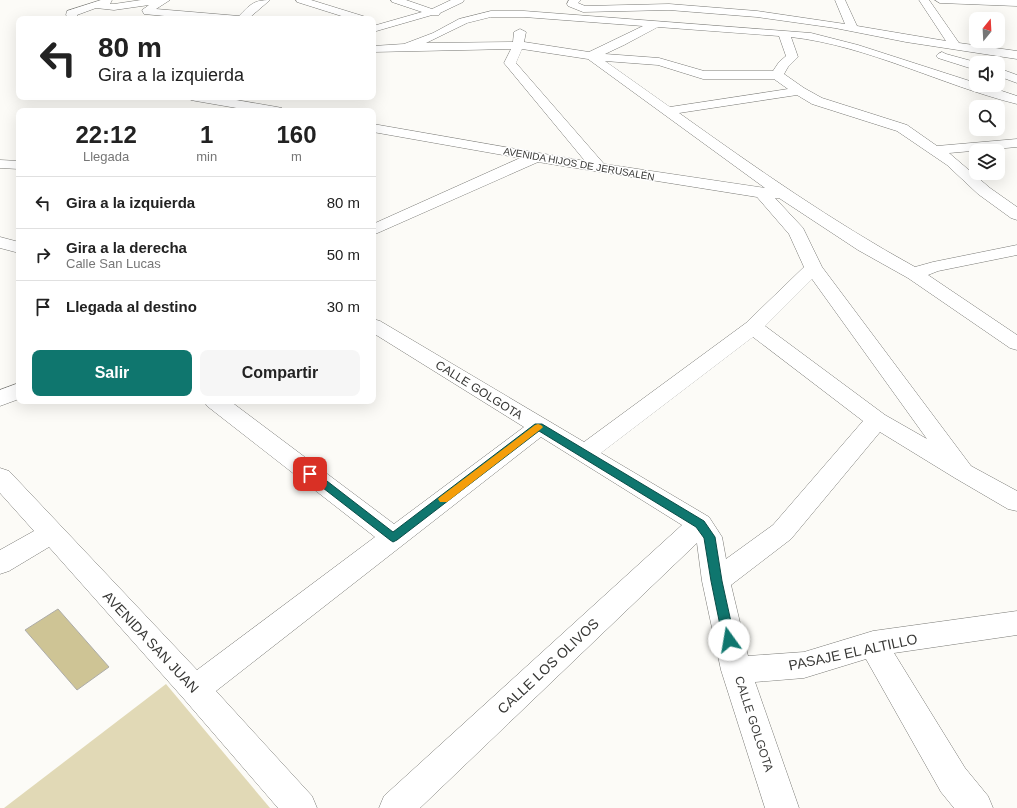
<!DOCTYPE html>
<html lang="es">
<meta charset="utf-8">
<style>
:root{--surface:#fff;--page:#f6f6f6;--text:#222;--muted:#767676;--line:#e0e0e0;--accent:#0f766e}
body{margin:0;font-family:Arial,sans-serif;background:var(--page);color:var(--text);height:100vh;display:flex;flex-direction:column;font-size:15px;white-space:nowrap}
*{box-sizing:border-box;margin:0}
p{font-size:13px;color:var(--muted)}
.icon{flex:none;width:22px;height:22px;fill:none;stroke:currentColor;stroke-width:2;stroke-linecap:round;stroke-linejoin:round}
.map{position:relative;flex:1;overflow:hidden}
.side{position:absolute;left:16px;top:108px;width:360px;height:296px;display:flex;flex-direction:column;background:var(--surface);border-radius:8px;box-shadow:0 4px 16px #0002}
.side>*{flex:none}
.banner{position:absolute;left:16px;top:16px;width:360px;height:84px;border-radius:8px;box-shadow:0 4px 16px #0002;background:#fff;color:var(--text);overflow:hidden}
.needle{width:26px;rotate:18deg}
.fabs{position:absolute;left:969px;top:12px;display:grid;gap:8px}
.fabs a{display:grid;place-items:center;width:36px;height:36px;border-radius:8px;background:var(--surface);box-shadow:0 4px 16px #0002;font-size:20px}
.pin{position:absolute;display:grid;place-items:center;width:34px;height:34px;color:#fff;margin:-17px;border-radius:8px;box-shadow:0 2px 6px #0006}
.me{position:absolute;width:44px;margin:-22px;rotate:347deg;stroke-linejoin:round;filter:drop-shadow(0 0 3px #0008)}
.turn{display:flex;align-items:center;gap:14px;height:84px;padding:0 16px;font-size:18px}
.turn .icon{width:52px;height:52px;stroke-width:2.5}
.turn b{display:block;font-size:28px;line-height:34px}
.eta{display:flex;justify-content:space-evenly;align-items:center;height:68px;text-align:center}
.eta b{font-size:24px;font-weight:800;line-height:28px}
.action{display:flex;gap:8px;margin-top:auto;padding:8px 16px}
.action a{flex:1;height:46px;border-radius:8px;background:var(--accent);color:#fff;font-size:16px;font-weight:800;line-height:46px;text-align:center}
.action a+a{background:var(--page);color:var(--text)}
ul{padding:0;list-style:none}
li{display:flex;align-items:center;gap:12px;height:52px;padding:0 16px;border-top:1px solid var(--line)}
li div{flex:1}
li b{display:block;font-size:15px}
li em{font-style:normal}
.map>svg:first-child{display:block}
</style>
<div class="map">
<svg width="1017" height="808" viewBox="0 0 1017 808">
<rect width="100%" height="100%" fill="#fcfbf7"/>
<!-- green -->
<path fill="#e1d9b6" d="M166 684 270 808H4Z"/>
<!-- building -->
<path fill="#cec495" stroke="#adaca9" d="M58 609 109 667 77 690 25 630Z"/>
<g fill="none" stroke-linecap="round" stroke-linejoin="round">
<defs>
<g id="minor">
<path d="M101 0H112L110 4H114L141 0H170L156 9 239 16C250 5 253 0 270 0L248 19H196L144 14 142 10 149 5 114 10 96 8 77 15 80 19H69L66 15 67 11Z"/>
<path d="M296 0H311L366 17 367 19H351L297 2Z"/>
<path d="M391 0H406L432 9 451 0H464L463 2 440 13 439 15H432L373 32V26L422 12 392 2Z"/>
<path d="M569 0H581L578 3 585 6 669 4 757 11 845 24 835 0H845L857 26 946 41 919 0H929L959 43 1017 51V59L906 42 835 28 757 17 669 10 583 12 568 6 567 4Z"/>
<path d="M935 0H1017V6L940 3Z"/>
<path d="M491 11H524L811 33 858 45 976 83V85H984L1017 96V104C941 85 869 46 791 37L798 57 788 67 784 74 804 88 822 98 907 125 937 146 1017 139V147L949 153 990 188 1017 207V220L1011 218 978 194 947 165 897 131 812 104 797 95 679 113C756 168 833 222 915 267L933 262 1017 245V255L938 271 928 275 1017 335V350L1010 348 908 278 858 250 779 198H775L803 228 822 267 971 466 1017 491V511L1008 509 955 478 880 432 791 539 731 585 748 656 804 652 873 631 1017 611V635L894 653 965 768 988 796 993 808H954L941 792 866 659 804 678 755 682 799 808H765L721 670 702 581 697 543 420 808H379L384 796 682 525 541 437 216 691 312 796 317 808H278L184 699 49 547 9 571 0 574V550L34 531 0 493V468L9 471 197 670 375 537 207 406 204 401H230L394 524 524 427 373 333V319L380 321 584 442 746 323 804 267 789 234 757 197 538 162 373 235V224L520 158 373 132V124L585 161 504 63 511 49 373 52V46L404 44 433 33 459 19ZM491 17H524L643 26 589 52 524 42 526 32 520 29 514 32 513 42 426 43 467 23ZM658 27 779 36 786 56 779 62 773 71H704L659 58 605 54 624 45ZM522 49 588 59 765 188 604 164 516 63ZM605 61 658 65 703 79H774L788 89 670 107ZM812 279 927 439 885 415 765 326ZM753 337 863 421 773 525 726 559 722 537 709 517 601 453Z"/>
<path d="M942 52 946 54 979 63H976V70L938 58 936 56 938 54Z"/>
<path d="M998 68 1017 75V83L998 76Z"/>
<path d="M190 97H219L277 107 282 108 284 111H254L196 101 191 100Z"/>
<path d="M0 160 19 161V169L0 168Z"/>
<path d="M0 237 19 242V253L0 248Z"/>
<path d="M19 383V399L0 406V390Z"/>
</g>
</defs>
<!-- minor casing -->
<use href="#minor" stroke="#797975" stroke-width="1"/>
<!-- minor -->
<use href="#minor" fill="#fff" fill-rule="evenodd"/>
</g>
<!-- route -->
<path fill="#0f766e" stroke="#0a4d48" d="M535 424H542L704 521 715 537 722 581 735 640 734 644 729 645 725 644 723 640 711 581 704 538 696 527 539 431 397 540 393 542 390 540 305 474 307 471H314L393 532Z"/>
<!-- slow -->
<path fill="#f59e0b" d="M538 424 541 425 543 427 541 429 447 502H440L438 499 440 497 535 425Z"/>
<g text-anchor="middle" dominant-baseline="central" stroke-width="3" stroke-linejoin="round" paint-order="stroke">
<!-- far-street labels -->
<g font-size="10" fill="#383836" stroke="#fff">
<text transform="translate(579 164) rotate(10)">AVENIDA HIJOS DE JERUSALÉN</text>
</g>
<!-- street labels -->
<g font-size="12" fill="#383836" stroke="#fff">
<text transform="translate(479 390) rotate(32)">CALLE GOLGOTA</text>
<text transform="translate(754 724) rotate(72)">CALLE GOLGOTA</text>
</g>
<!-- near-street labels -->
<g font-size="14" fill="#383836" stroke="#fff">
<text transform="translate(151 642) rotate(47)">AVENIDA SAN JUAN</text>
<text transform="translate(853 652) rotate(-12)">PASAJE EL ALTILLO</text>
<text transform="translate(548 666) rotate(-43)">CALLE LOS OLIVOS</text>
</g>
</g>
</svg>
<div class="fabs">
<a><svg class="needle" viewBox="-14 -14 28 28"><path d="M0-13l5 13h-10z" fill="#e53935"/><path d="M0 13l5-13h-10z" fill="#767676"/></svg></a>
<a><svg class="icon" aria-label="sound" viewBox="0 0 24 24"><path d="M4 9h4l5-4v14l-5-4H4zM17 9q2 3 0 6"/></svg></a>
<a><svg class="icon" aria-label="search" viewBox="0 0 24 24"><circle cx="10" cy="10" r="6"/><path d="M15 15l6 6"/></svg></a>
<a><svg class="icon" aria-label="layers" viewBox="0 0 24 24"><path d="M12 4l9 5-9 5-9-5zM3 14l9 5 9-5"/></svg></a>
</div>
<div class="pin" style="left:310px;top:474px;background:#d93025"><svg class="icon" aria-label="arrive" viewBox="0 0 24 24"><path d="M6 21V4h12l-3 4 3 4H6"/></svg></div>
<svg class="me" style="left:729px;top:640px" viewBox="-20 -20 40 40"><circle r="19" fill="#fff"/><path d="M0-13L10 11 0 6-10 11z" fill="#0f766e"/></svg>
<div class="banner">
<div class="turn"><svg class="icon" aria-label="left" viewBox="0 0 24 24"><path d="M17 20v-9H6M10 6l-5 5 5 5"/></svg><div><b>80 m</b>Gira a la izquierda</div></div>
</div>
<section class="side">
<div class="eta">
<div><b>22:12</b><p>Llegada</p></div>
<div><b>1</b><p>min</p></div>
<div><b>160</b><p>m</p></div>
</div>
<ul>
<li><svg class="icon" aria-label="left" viewBox="0 0 24 24"><path d="M17 20v-9H6M10 6l-5 5 5 5"/></svg><div><b>Gira a la izquierda</b></div><em>80 m</em></li>
<li><svg class="icon" aria-label="right" viewBox="0 0 24 24"><path d="M7 20v-9h11M14 6l5 5-5 5"/></svg><div><b>Gira a la derecha</b><p>Calle San Lucas</p></div><em>50 m</em></li>
<li><svg class="icon" aria-label="arrive" viewBox="0 0 24 24"><path d="M6 21V4h12l-3 4 3 4H6"/></svg><div><b>Llegada al destino</b></div><em>30 m</em></li>
</ul>
<div class="action"><a>Salir</a><a>Compartir</a></div>
</section>
</div>
